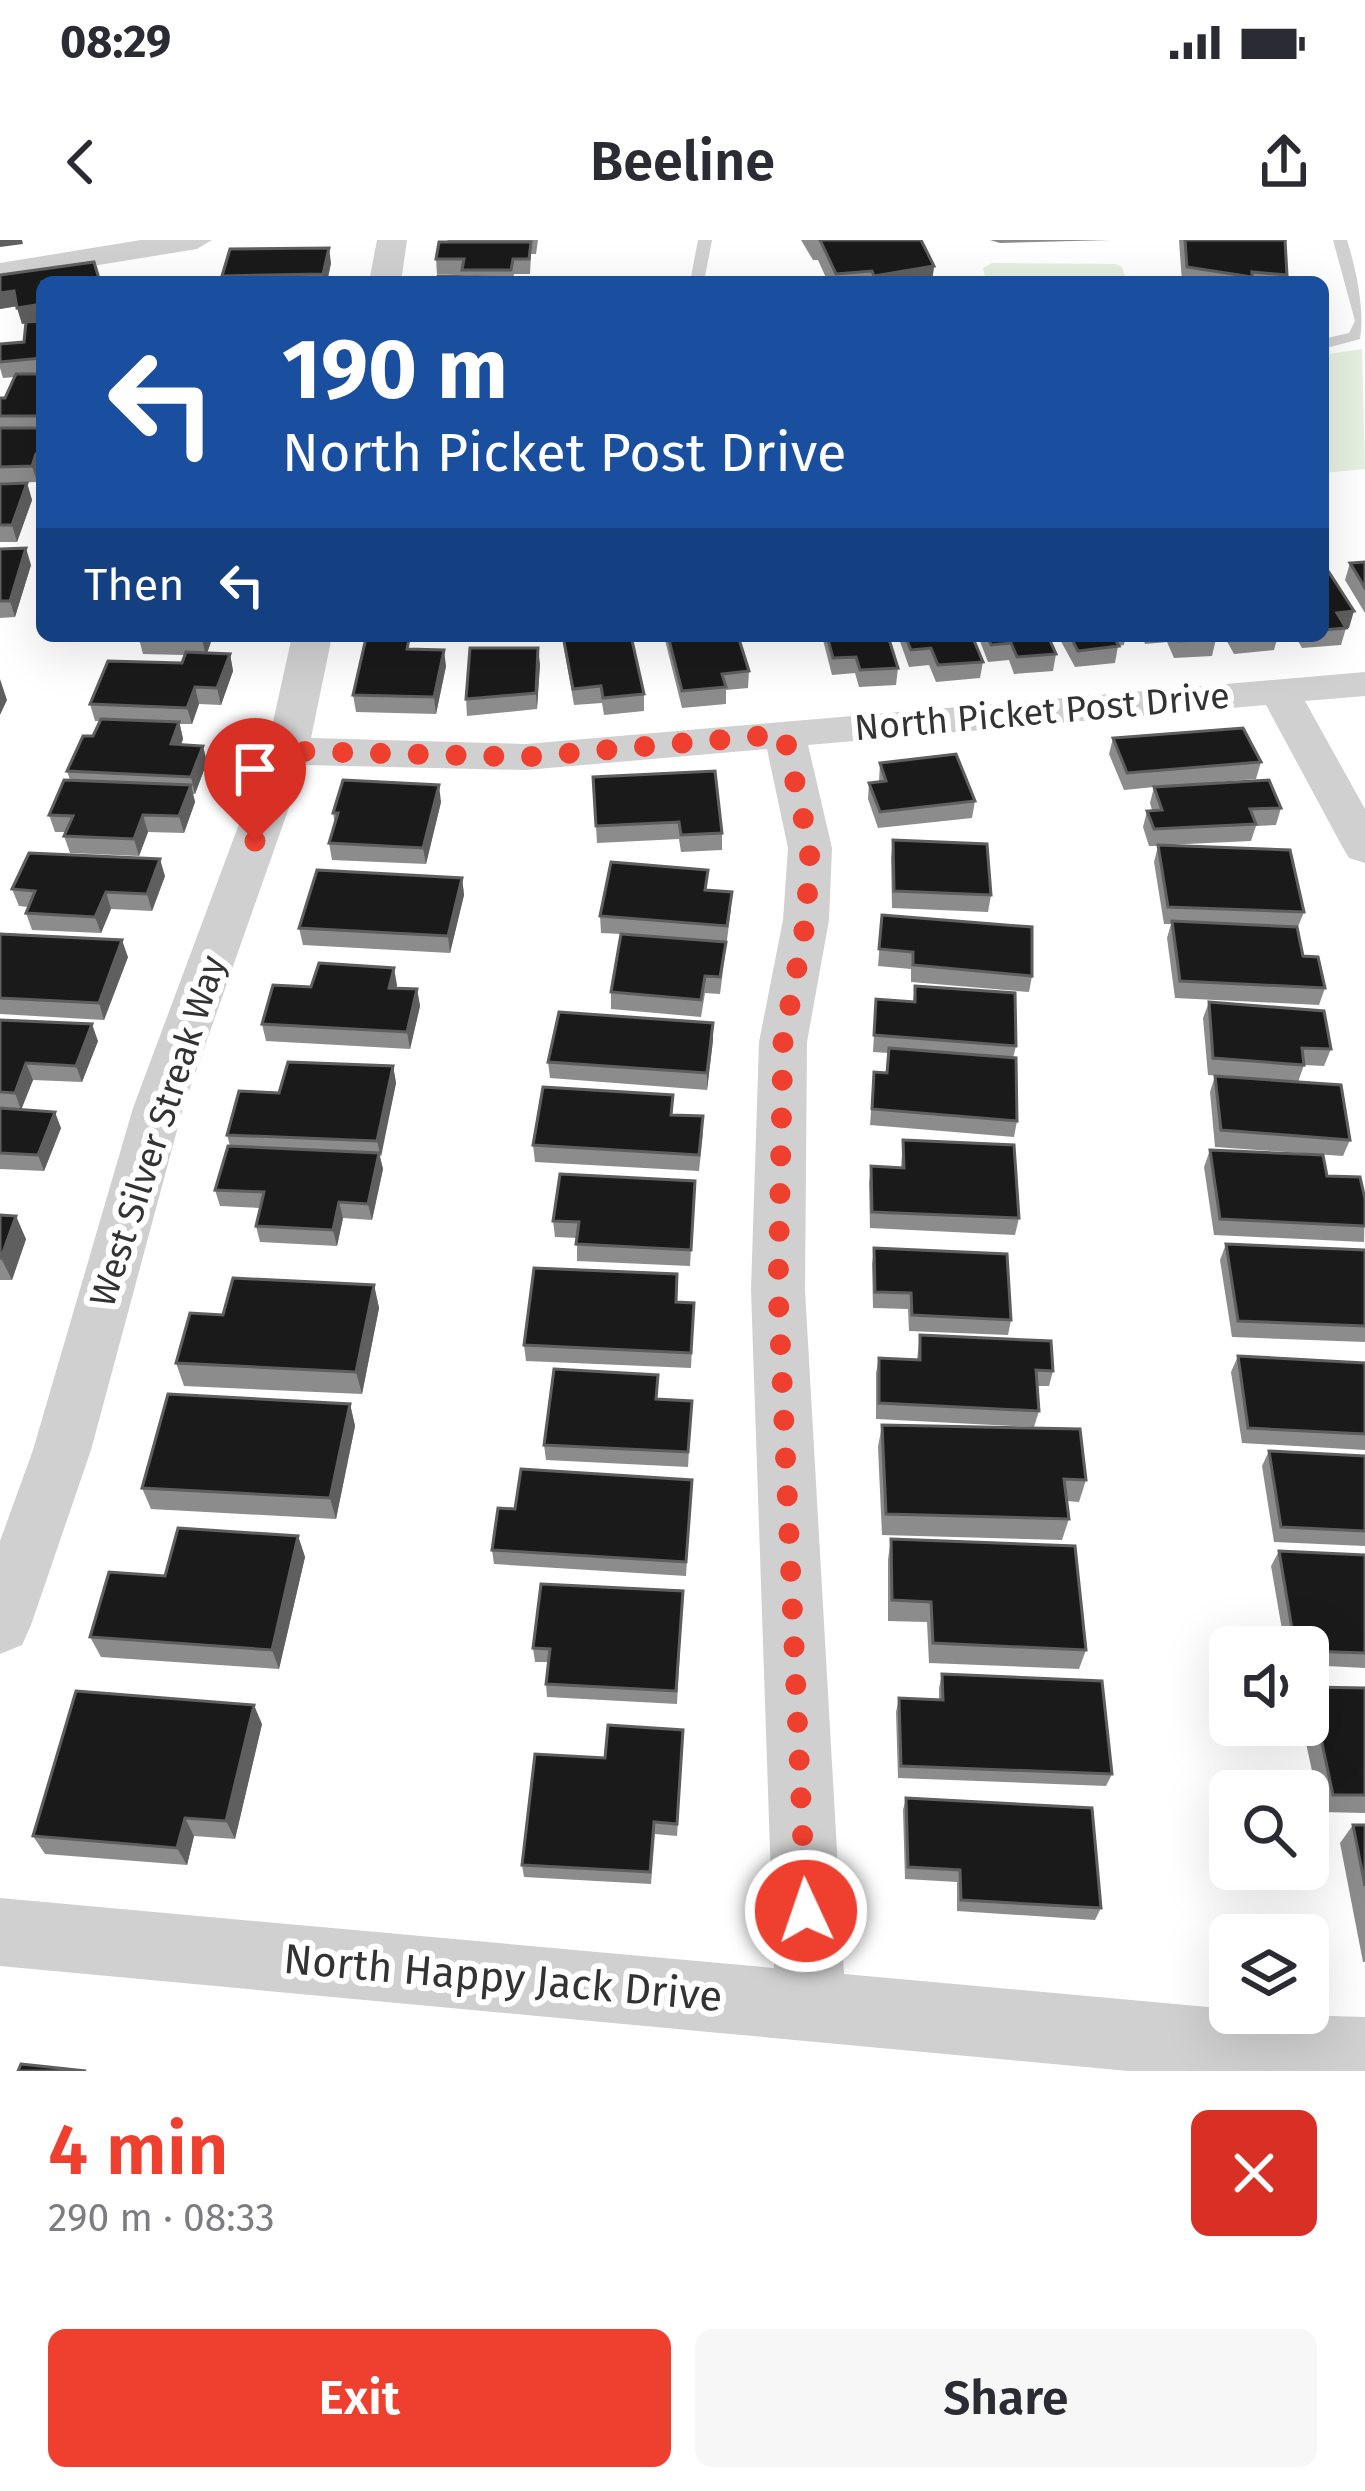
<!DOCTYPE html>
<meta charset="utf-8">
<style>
:root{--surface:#fff;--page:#f7f7f7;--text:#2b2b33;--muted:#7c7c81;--accent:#ef402f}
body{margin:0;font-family:"Fira Sans",sans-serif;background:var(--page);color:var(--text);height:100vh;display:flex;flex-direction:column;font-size:45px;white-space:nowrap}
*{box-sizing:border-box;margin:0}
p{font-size:39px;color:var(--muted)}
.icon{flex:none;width:66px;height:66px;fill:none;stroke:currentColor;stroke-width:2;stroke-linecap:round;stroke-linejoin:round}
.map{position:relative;height:1831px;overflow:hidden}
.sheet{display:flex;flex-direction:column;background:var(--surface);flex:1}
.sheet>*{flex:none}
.banner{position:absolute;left:36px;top:36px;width:1293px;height:366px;border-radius:18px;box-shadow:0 12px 48px #0002;background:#1a4fa0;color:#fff;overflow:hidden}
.controls{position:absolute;left:1209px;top:1386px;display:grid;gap:24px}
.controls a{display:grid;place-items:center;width:120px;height:120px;border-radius:18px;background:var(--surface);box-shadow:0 12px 48px #0002;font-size:60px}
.pin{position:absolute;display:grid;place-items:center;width:102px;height:102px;color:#fff;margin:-123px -51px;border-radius:50% 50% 50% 0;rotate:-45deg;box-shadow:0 0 12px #0007}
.pin .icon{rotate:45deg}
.me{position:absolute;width:132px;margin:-66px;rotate:357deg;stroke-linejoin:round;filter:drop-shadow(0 0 9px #0008)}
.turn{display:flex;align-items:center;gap:42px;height:252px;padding:0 48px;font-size:54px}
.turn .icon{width:156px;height:156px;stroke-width:2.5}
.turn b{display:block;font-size:84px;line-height:102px}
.then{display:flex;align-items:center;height:114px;padding:0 48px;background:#0003;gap:24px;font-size:45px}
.round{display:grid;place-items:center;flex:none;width:126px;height:126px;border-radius:18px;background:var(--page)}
.summary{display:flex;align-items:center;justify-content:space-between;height:204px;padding:0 48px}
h1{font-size:72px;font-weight:600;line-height:90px;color:var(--accent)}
.action{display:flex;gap:24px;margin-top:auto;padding:24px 48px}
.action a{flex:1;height:138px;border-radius:18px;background:var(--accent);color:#fff;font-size:48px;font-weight:600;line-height:138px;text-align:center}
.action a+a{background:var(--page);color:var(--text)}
.status{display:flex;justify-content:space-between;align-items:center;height:84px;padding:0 60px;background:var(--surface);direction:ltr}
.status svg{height:33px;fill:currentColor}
header{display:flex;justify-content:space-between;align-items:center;height:156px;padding:0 48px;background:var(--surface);font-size:54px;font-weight:600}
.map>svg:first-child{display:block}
</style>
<div class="status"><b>08:29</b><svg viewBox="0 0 49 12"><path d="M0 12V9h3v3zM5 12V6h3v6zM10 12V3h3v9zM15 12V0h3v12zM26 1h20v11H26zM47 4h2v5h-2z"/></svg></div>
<header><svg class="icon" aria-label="back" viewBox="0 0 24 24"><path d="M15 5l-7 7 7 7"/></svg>Beeline<svg class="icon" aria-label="share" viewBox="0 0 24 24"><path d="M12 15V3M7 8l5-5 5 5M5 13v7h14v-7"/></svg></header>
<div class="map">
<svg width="1365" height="1831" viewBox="0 0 1365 1831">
<rect width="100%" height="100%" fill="#fff"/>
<!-- green -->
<g fill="#e6f0e1">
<path d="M992 23 1115 24 1122 27 1127 42H986L983 28Z"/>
<path d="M1362 109 1365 229 1323 233V115Z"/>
</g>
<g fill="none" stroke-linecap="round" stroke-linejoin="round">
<!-- service -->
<g fill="#d0d0d0" fill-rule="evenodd">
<path d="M698 0H712L704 42H690Z"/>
<path d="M1333 0H1347C1356 29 1365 70 1360 99L1323 109V99L1349 93 1355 81Z"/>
</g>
<!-- minor -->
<g fill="#d0d0d0" fill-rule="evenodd">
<path d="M141 0H212L197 9 0 41V23Z"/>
<path d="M377 0H407L401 42H369Z"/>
<path d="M292 396H332L311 498 526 504 1365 432V456L1305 461 1365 569V623L1349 618 1343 608 1266 465 808 505 832 608 829 680 807 802 805 1050 844 1734 1230 1769V1773L1365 1777V1831H1128L0 1726V1658L774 1728 751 1050 759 802 783 680 788 608 767 509 526 530 304 525 183 868 91 1210 31 1385 22 1405 0 1414V1301L33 1210 133 868 267 509Z"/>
</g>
</g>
<!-- wall -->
<g fill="#8c8c8c">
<path d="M448 0H538L536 14H531L530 34H514L513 38 437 34 436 19Z"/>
<path d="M801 0H921L934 26 932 42H828L818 20H813Z"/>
<path d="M990 0H1111L1000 3Z"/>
<path d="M1179 0H1287L1285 4 1287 35 1285 42H1182Z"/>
<path d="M331 23 327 42H224L222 36Z"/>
<path d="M0 35 42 81V230L37 242 0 243V158H5L15 137 3 138 0 128V104L24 102 26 83 22 84 17 66 0 69Z"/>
<path d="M27 243 32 260 17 302H0V244Z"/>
<path d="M0 309 31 325 15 377 0 378Z"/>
<path d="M1365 322V373L1345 340 1350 323Z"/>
<path d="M1323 323 1349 388H1346L1341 405 1302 408 1295 396H1323Z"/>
<path d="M125 396H213L207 413 230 414 233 431 221 465 199 464 192 484H180L183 499 181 505 207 522 195 554H193L195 562 184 593 148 592 139 616 70 613 64 596 66 592H55L49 575 70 540 67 531 93 496 100 481H95L90 464 182 423 184 415 143 414 139 399H126Z"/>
<path d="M562 396H631L644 454V471L604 475 602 463 574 465Z"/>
<path d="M664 396H738L749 431 748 448 726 450V464L682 468Z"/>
<path d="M822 396H888L898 428 896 445 859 447 855 433 832 435Z"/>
<path d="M898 396H972L983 422 980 438 936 442 929 425 909 427Z"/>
<path d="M978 396H1048L1056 414 1053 431 1014 434 1009 420 988 422Z"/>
<path d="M1058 396H1125L1124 405 1118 406 1115 423 1075 427Z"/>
<path d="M1142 396H1215L1216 399 1212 416 1174 418 1167 402 1145 404Z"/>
<path d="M1224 396H1278L1274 410 1234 414Z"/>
<path d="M410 409 446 426 436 474 356 472 353 455Z"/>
<path d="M540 424 537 469 467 476 466 459Z"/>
<path d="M1113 498 1261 522 1256 539 1180 545 1281 568 1276 585 1256 586 1251 601 1165 605 1304 672 1297 689 1303 716 1325 748 1319 765 1175 758 1167 698 1171 684H1164L1154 622 1158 606H1149L1143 587 1147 571 1152 570 1150 563 1154 547 1124 550 1109 514Z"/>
<path d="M880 523 975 561 972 578 878 588 868 559 869 543 879 542Z"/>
<path d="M593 537 722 593V610L681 612 679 599 597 603Z"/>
<path d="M441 562 426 624 332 620 329 603 335 584 333 573Z"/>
<path d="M893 600 991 655 988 672 892 668 891 617Z"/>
<path d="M165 636 152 671 111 669 101 693 32 690 26 673 28 667 19 666 12 649Z"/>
<path d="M462 638 464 655 450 713 303 705 299 688Z"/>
<path d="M707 650 731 669 720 754 705 753 701 777 611 769V752L621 694 601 693 600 676Z"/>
<path d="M882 675 1032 736 1029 752 911 742V729L878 726Z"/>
<path d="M0 694 128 717 104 780 0 774Z"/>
<path d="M397 745 396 748 417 749 420 766 410 809 266 801 262 784 311 747Z"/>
<path d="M915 746 1016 806 1013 818 1017 881 1014 897 870 885 874 832 886 833 888 813 873 812 876 759 913 762Z"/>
<path d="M1209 762 1331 809 1324 826 1304 825 1298 842 1350 900 1343 916 1215 907 1210 852 1215 836 1297 842 1208 835 1203 778Z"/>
<path d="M0 780 98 801 82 842 33 840 21 870 61 888 44 931 0 929Z"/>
<path d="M713 800 707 850 550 838 548 822Z"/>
<path d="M393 826 396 843 380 917 383 929 372 980 343 978 337 1006 260 1002 256 986 260 968 220 966 215 950 230 906 227 895 279 853Z"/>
<path d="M673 875 703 893 699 931 535 922 533 905Z"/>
<path d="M903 900 1019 978 1015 995 870 988 869 943 871 926 901 928Z"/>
<path d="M1210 910 1327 936 1365 959 1364 1002 1214 995 1204 927Z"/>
<path d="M695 941 690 1026 577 1021V998L555 997 553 981Z"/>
<path d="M0 975 26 999 12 1040H0Z"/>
<path d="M1226 1004 1365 1010V1102L1232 1097 1220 1020Z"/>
<path d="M874 1008 1011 1080 1008 1095 909 1091 908 1069 873 1068 872 1024Z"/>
<path d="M374 1045 379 1068 362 1154 184 1146 176 1123 223 1075Z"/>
<path d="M677 1062 694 1063 691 1128 526 1121 524 1105Z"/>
<path d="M920 1095 1053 1131 1049 1146H1037L1039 1171 1034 1187 876 1179V1133L879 1118 917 1120Z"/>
<path d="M1238 1116 1365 1123V1210L1242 1203 1231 1132Z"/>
<path d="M657 1159 691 1176 688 1227 546 1220 544 1205Z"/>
<path d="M350 1164 355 1186 336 1279 151 1269 142 1248Z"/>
<path d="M882 1185 1086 1240 1079 1262 1067 1261 1069 1279 1062 1300 882 1295 878 1207Z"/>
<path d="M1269 1211 1365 1216V1306L1274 1302 1262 1226Z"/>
<path d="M692 1240 686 1336 494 1324 492 1310 515 1269Z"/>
<path d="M298 1296 305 1317 279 1429 101 1417 90 1397 165 1336Z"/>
<path d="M891 1299 1086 1410 1079 1429 929 1423 927 1382 888 1381V1319Z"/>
<path d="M1279 1311 1365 1315V1428L1308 1425V1407H1285L1271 1326Z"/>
<path d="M683 1351 677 1464 547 1457 546 1444 548 1422H535L533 1408Z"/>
<path d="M942 1434 1112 1534 1106 1546 898 1538 896 1472 899 1458 939 1460V1448Z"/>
<path d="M1310 1447 1365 1448V1573L1321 1572 1302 1485H1308V1450Z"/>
<path d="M262 1484 235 1599 194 1596 187 1625 45 1614 33 1596Z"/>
<path d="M683 1503 677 1596 655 1594 651 1644 524 1637 522 1625 605 1518Z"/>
<path d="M906 1558 1101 1668 1095 1680 957 1671V1642L905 1639 903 1570Z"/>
<path d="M1353 1585H1365V1722H1363L1340 1603Z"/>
</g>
<!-- shaded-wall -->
<g fill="#5f5f5f">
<path d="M0 0H22L23 4 0 7Z"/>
<path d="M329 8 331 23 327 42H323V34Z"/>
<path d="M934 26 932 42H874V36Z"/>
<path d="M14 51 18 66 0 69V53Z"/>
<path d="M42 64V81L22 84 17 68Z"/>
<path d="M36 214 41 230 37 242 32 226Z"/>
<path d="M27 243 32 260 17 302 12 285Z"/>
<path d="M26 308 31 325 15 377 10 361Z"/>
<path d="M1354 371 1349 388 1332 389 1337 373Z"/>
<path d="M203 396H213L206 416 202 399Z"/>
<path d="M538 408 540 424 537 469 536 453Z"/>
<path d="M444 410 446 426 436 474 434 457Z"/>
<path d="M230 414 233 431 221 465 217 448Z"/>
<path d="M0 439 7 460 0 475Z"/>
<path d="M195 447 199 464 192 484 187 468Z"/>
<path d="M179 482 183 499 175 521 171 504Z"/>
<path d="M203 506 207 522 195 554 191 537Z"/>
<path d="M191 545 195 562 184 593 179 576Z"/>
<path d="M439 545 441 562 426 624 423 608Z"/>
<path d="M143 575 148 592 139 616 134 599Z"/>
<path d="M160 619 165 636 152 671 147 654Z"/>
<path d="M462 638 464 655 450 713 448 696Z"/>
<path d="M106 652 111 669 101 693 95 677Z"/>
<path d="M122 700 128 717 104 780 99 763Z"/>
<path d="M394 728 397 745 392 765 389 748Z"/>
<path d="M417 749 420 766 410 809 407 792Z"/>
<path d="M713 783V800L707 850V833Z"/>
<path d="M92 784 98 801 82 842 76 826Z"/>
<path d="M26 823 33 840 21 870 15 853Z"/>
<path d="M393 826 396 843 381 917 377 901Z"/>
<path d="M55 872 61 888 44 931 38 915Z"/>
<path d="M379 913 383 929 372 980 368 964Z"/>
<path d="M339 962 343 978 337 1006 333 990Z"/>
<path d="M16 976 26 999 12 1040 1 1018Z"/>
<path d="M374 1045 379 1068 362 1154 356 1132Z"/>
<path d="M350 1164 355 1186 336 1279 330 1258Z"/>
<path d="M298 1296 305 1317 279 1429 272 1410Z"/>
<path d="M254 1465 262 1484 235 1599 226 1581Z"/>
<path d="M185 1578 194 1596 187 1625 177 1608Z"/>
</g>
<!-- building -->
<g fill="#1a1a1a" stroke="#5f5f5f" stroke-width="3">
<path d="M820 0H921L934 26 874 36 872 31 836 34Z"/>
<path d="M1185 0H1285L1287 35 1252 32V37L1187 27Z"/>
<path d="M439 2H531L529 19H513L511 30H462L464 19H436Z"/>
<path d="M329 8 323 34 222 36 230 9Z"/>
<path d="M94 22 100 42H42V64L17 68 14 51 0 53V35Z"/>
<path d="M438 36 540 39 539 42H436Z"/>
<path d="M324 39 323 42H230L231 40Z"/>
<path d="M42 81V118L0 122V104L24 102 26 82Z"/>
<path d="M16 134H42V176H0V158H5Z"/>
<path d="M0 188H42V214H36L32 226 0 227Z"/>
<path d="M27 243 12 285H0V244Z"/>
<path d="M26 308 10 361H0V309Z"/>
<path d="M1365 322V348L1350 323Z"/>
<path d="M1323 323 1354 371 1337 373 1346 388 1323 390Z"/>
<path d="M139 396H203L202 399 139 398Z"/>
<path d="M563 396H631L644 454 603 458 601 446 573 449Z"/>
<path d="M668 396H738L749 431 722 434 726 447 682 451Z"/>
<path d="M827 396H888L898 428 860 430 856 417 833 418Z"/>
<path d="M905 396H972L983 422 938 425 931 408 911 410Z"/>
<path d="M987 396H1048L1056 414 1017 417 1011 403 991 405Z"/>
<path d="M1070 396H1113L1119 406 1078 411Z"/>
<path d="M1176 396H1215L1216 399 1178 401Z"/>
<path d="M366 398 409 399 407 409 444 410 434 457 353 455Z"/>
<path d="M470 408H538L536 453 466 459Z"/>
<path d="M186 412 230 414 217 448 195 447 187 468 90 464 108 421 182 423Z"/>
<path d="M101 479 179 482 171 504 203 506 191 537 67 531 83 496H93Z"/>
<path d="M1243 488 1261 522 1127 533 1113 498Z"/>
<path d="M956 514 975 561 880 572 869 543 886 541 880 523Z"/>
<path d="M715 531 722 593 681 595 679 582 596 586 593 537Z"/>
<path d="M64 540 191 545 179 576 143 575 134 599 64 596 73 576 49 575Z"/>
<path d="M343 540 439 545 423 608 329 603 338 573H333Z"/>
<path d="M1269 540 1281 568 1250 569 1256 584 1154 589 1147 571 1162 570 1154 547Z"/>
<path d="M893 600 987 604 991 655 894 651Z"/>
<path d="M1158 605 1290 610 1304 672 1168 667Z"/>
<path d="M29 613 160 619 147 654 106 652 95 677 26 673 35 651 12 649Z"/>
<path d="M611 622 708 630 705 650 732 652 727 686 600 676Z"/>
<path d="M317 630 462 638 448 696 299 688Z"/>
<path d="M882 675 1032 687V736L913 725V712L879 709Z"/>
<path d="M1172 681 1297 687 1303 716 1318 717 1325 748 1180 741Z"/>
<path d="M0 694 122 700 99 763 0 758Z"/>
<path d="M621 694 726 702 720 737 705 736 701 760 611 752Z"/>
<path d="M319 723 394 728 389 748 417 749 407 792 262 784 273 745 311 747Z"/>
<path d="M915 746 1015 753 1016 806 874 795 876 759 915 762Z"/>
<path d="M1209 762 1324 771 1331 809 1302 808 1304 825 1213 818Z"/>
<path d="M559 772 713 783 707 833 548 822Z"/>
<path d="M0 780 92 784 76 826 26 823 15 853 0 852Z"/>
<path d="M889 808 1016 818 1017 881 872 869 874 832 887 833Z"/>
<path d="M288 822 393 826 377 901 227 895 239 851 279 853Z"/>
<path d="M1215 836 1341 845 1350 900 1221 890Z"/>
<path d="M543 847 673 855 671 875 703 876 699 915 533 905Z"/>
<path d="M0 868 55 872 38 915 0 913Z"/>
<path d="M903 900 1014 905 1019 978 872 972 871 926 904 928Z"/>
<path d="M228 906 379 913 368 964 339 962 333 990 256 986 264 952 215 950Z"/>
<path d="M1210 910 1323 915 1327 936 1360 937 1365 959V986L1220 979Z"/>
<path d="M560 934 695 941 691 1010 576 1004 579 982 553 981Z"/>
<path d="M0 975 16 976 1 1018 0 1017Z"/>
<path d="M1226 1004 1365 1010V1086L1238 1081Z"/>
<path d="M874 1008 1007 1014 1011 1080 912 1075 911 1053 875 1052Z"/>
<path d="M534 1028 677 1034 676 1062 694 1063 691 1113 524 1105Z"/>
<path d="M233 1038 374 1045 356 1132 176 1123 190 1073 223 1075Z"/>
<path d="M920 1095 1051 1101 1053 1131 1036 1130 1039 1171 879 1163V1118L920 1120Z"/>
<path d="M1238 1116 1365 1123V1194L1248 1188Z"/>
<path d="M554 1129 658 1135 656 1159 692 1161 688 1212 544 1205Z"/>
<path d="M168 1154 350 1164 330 1258 142 1248Z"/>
<path d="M882 1185 1080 1189 1086 1240 1064 1239 1069 1279 886 1274Z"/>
<path d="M1269 1211 1365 1216V1291L1281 1287Z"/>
<path d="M521 1229 692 1240 686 1322 492 1310 498 1268 515 1269Z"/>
<path d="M178 1288 298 1296 272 1410 90 1397 109 1332 165 1336Z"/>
<path d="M891 1299 1075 1306 1086 1410 933 1403 931 1362 892 1360Z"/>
<path d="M1279 1311 1365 1315V1413L1308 1411V1407H1295Z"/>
<path d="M541 1344 683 1351 676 1451 546 1444 550 1409 533 1408Z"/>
<path d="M942 1434 1102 1441 1112 1534 901 1526 899 1458 943 1460Z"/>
<path d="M1310 1447 1365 1448V1555H1333Z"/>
<path d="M76 1451 254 1465 226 1581 185 1578 177 1608 33 1596Z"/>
<path d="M608 1485 683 1490 677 1584 654 1582 650 1632 522 1625 535 1514 605 1518Z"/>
<path d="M906 1558 1092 1568 1101 1668 961 1660 960 1630 908 1627Z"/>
<path d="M1353 1585H1365V1646Z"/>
<path d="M21 1824 86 1831H18Z"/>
</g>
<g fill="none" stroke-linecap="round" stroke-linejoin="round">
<!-- route -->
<path stroke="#ef402f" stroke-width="21" stroke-dasharray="0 37.8" d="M255 601 287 511 526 517 784 494 810 608 806 680 783 802 778 1050 806 1671"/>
</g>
<g text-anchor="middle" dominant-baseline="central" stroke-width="12" stroke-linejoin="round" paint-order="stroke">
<!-- street labels -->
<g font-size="36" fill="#333" stroke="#fff">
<text transform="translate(1042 472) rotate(-5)">North Picket Post Drive</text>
<text transform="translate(158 891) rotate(-72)">West Silver Streak Way</text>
</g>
<!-- near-street labels -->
<g font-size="42" fill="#333" stroke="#fff">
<text transform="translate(503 1738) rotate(5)">North Happy Jack Drive</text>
</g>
</g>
</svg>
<div class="controls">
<a><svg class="icon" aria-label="sound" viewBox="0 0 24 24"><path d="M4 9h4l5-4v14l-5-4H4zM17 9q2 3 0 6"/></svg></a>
<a><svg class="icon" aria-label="search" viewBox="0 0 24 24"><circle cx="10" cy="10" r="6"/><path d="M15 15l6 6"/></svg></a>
<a><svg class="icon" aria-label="layers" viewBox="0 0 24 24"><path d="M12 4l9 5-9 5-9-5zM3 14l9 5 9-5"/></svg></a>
</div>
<div class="pin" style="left:255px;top:601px;background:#d93025"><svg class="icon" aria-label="arrive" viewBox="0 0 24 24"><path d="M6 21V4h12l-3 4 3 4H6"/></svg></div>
<svg class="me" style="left:806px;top:1671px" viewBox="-20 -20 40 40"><circle r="17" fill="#ef402f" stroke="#fff" stroke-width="3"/><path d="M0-11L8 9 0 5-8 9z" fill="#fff"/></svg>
<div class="banner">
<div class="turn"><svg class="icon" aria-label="left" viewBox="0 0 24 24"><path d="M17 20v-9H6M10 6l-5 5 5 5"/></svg><div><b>190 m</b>North Picket Post Drive</div></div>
<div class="then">Then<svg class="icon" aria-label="left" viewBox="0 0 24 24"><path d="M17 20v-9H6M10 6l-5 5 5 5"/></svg></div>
</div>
</div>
<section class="sheet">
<div class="summary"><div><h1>4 min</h1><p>290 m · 08:33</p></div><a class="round" style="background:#d93025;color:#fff"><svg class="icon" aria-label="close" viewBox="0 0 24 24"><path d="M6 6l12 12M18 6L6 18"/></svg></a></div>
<div class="action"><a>Exit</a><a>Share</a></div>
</section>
